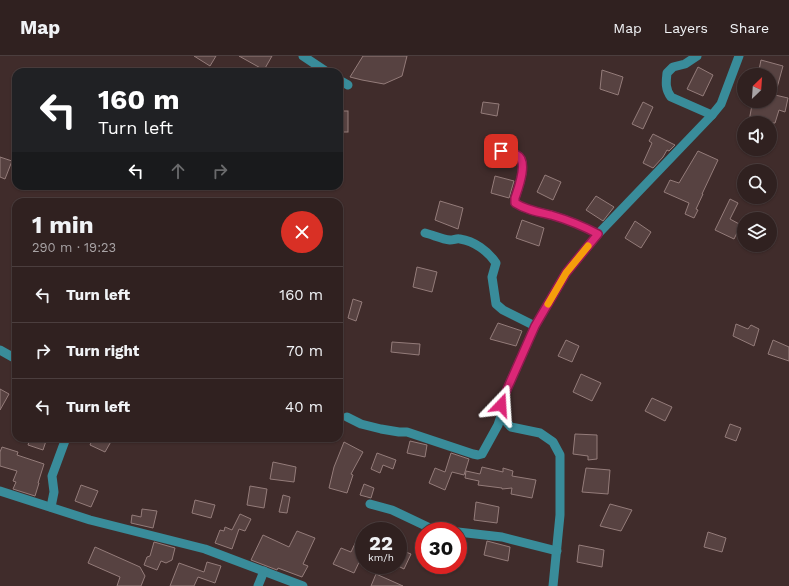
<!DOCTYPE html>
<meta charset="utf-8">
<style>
:root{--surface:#302120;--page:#382929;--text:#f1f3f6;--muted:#a8a3a5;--line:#4b3e3e}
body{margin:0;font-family:"Work Sans",sans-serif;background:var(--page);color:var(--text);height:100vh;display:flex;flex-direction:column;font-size:15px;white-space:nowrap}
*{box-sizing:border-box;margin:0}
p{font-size:13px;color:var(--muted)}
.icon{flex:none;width:22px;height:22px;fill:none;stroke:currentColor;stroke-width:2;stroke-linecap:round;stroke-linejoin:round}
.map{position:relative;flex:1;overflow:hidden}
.drawer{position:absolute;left:12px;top:142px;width:331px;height:244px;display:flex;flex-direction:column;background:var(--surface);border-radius:12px;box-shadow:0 1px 3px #0004,0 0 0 1px var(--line)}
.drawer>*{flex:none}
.banner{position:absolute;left:12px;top:12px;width:331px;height:122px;border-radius:12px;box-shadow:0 1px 3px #0004,0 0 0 1px var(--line);background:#202124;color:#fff;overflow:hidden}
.needle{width:26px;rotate:25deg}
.fabs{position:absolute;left:737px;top:12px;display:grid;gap:8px}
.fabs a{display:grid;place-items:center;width:40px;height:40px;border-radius:50%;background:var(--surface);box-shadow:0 1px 3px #0004,0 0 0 1px var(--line);font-size:20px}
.speed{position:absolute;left:355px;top:466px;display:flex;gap:8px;font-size:20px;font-weight:700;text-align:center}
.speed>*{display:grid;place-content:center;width:52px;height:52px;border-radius:50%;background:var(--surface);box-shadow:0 1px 3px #0004,0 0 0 1px var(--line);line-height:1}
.speed small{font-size:10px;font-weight:400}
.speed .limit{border:6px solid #d22;background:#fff;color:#111}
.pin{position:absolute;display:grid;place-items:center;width:34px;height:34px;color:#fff;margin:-17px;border-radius:8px;box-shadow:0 2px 6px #0006}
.me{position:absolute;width:44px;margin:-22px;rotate:20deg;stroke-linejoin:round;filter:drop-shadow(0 0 3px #0008)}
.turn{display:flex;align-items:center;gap:14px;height:84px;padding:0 20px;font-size:18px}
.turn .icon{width:52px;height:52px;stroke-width:2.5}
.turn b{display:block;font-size:28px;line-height:34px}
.lanes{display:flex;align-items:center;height:38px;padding:0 20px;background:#0003;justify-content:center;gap:20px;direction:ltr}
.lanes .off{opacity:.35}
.round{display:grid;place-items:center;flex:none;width:42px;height:42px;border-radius:21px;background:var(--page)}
.overview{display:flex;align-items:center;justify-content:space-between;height:68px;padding:0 20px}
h1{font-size:24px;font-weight:700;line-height:30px}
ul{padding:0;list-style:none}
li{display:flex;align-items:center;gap:12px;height:56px;padding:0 20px;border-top:1px solid var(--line)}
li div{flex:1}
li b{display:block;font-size:15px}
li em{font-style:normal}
header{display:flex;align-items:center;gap:24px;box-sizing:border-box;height:56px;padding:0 20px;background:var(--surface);border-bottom:1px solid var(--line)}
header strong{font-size:19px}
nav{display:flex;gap:22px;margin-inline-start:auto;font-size:14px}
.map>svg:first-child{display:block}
</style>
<header>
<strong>Map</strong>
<nav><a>Map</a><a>Layers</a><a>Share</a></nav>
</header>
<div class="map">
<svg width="789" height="530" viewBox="0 0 789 530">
<rect width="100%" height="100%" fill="#402c2b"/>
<!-- building -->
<g fill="#574241" stroke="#947c7a">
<path d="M194 0H216L210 10Z"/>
<path d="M239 0H272L264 14Z"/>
<path d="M363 0H407L402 20 384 28 362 24 350 21Z"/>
<path d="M761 4 783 10 775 39 788 42 785 56 779 54 775 67H757L749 65 752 49 759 51 761 45H770V19H758Z"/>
<path d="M698 11 713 19 703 40 687 33Z"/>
<path d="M602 14 623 21 618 39 600 33Z"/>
<path d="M483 46 499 48 497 60 481 57Z"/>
<path d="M643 46 653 51 643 73 632 68Z"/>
<rect x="339" y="55" width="9" height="21"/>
<path d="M653 78 675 89 669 95 667 94 663 101 653 112 643 107 652 87 649 85Z"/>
<path d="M698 95 718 104 702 138H703L696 153 698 154 694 162 685 158 689 147 664 136 670 124 679 127Z"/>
<path d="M0 101 12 105 5 123 0 121Z"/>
<path d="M545 119 561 126 553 144 537 136Z"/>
<path d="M495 120 514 125 509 142 491 137Z"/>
<path d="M596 140 614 151 603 165 586 154Z"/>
<path d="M730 143 738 147 730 163 741 169 734 183 715 174Z"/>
<path d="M440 145 463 152 458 173 435 164Z"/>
<path d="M522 164 544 172 539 190 516 182Z"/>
<path d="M635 165 651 176 641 192 625 182Z"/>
<path d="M417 211 437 216 432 236 413 231Z"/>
<path d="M353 243 362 246 356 265 348 262Z"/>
<path d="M498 267 522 275 516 290 490 283Z"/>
<path d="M736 268 748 273 751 269 759 273 754 290 733 280Z"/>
<path d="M566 284 579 290 572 306 558 300Z"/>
<path d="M773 284 789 291V305L768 298Z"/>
<path d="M392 286 420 288 419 299 391 296Z"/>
<path d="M581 318 601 327 592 345 573 336Z"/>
<path d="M0 333 9 338 0 354Z"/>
<path d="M652 342 672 351 665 365 645 355Z"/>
<path d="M730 368 741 372 736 385 725 381Z"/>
<path d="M575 378 597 379V403L588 404V400L573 398Z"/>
<path d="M30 382H47L43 394 28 389Z"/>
<path d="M93 382H113L105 396 90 389Z"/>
<path d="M410 385 427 389 425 401 407 397Z"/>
<path d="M344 386 363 396 351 418 353 419 347 437 329 432 334 411Z"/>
<path d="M2 391 18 396 17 399 44 408 38 427H39L35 440 13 433 16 426 13 425 17 415 0 410V396Z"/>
<path d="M377 397 396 404 393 413 383 409 380 417 371 413Z"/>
<path d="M451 397 469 403 464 419 452 416 445 434 429 427 435 412 445 416Z"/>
<path d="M273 406 296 411 294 426 270 423Z"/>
<path d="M482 411 503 416V412L513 415 512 420 536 424 532 442 511 438 512 432 502 433V432L478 429 479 425 465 422 466 415 480 418Z"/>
<path d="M586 412 610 414 608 438 582 436Z"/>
<path d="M364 428 374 432 371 442 360 439Z"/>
<path d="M81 429 98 435 91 451 75 445Z"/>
<path d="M250 430 267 433 264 452 247 449Z"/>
<path d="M283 439 290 441 287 457 279 456Z"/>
<path d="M195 444 215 449 211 462 192 457Z"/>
<path d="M476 446 499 451 497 467 474 464Z"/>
<path d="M610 448 632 454 621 475 600 470Z"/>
<path d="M142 453 157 455 153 472 131 467 132 459 141 461Z"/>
<path d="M240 458 251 463 245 475 239 473 232 493 215 487 220 474 224 475 225 471 232 474Z"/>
<path d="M297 475 315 482 303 508 308 510 302 521 278 512 277 514 251 504 263 479 289 491Z"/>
<path d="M708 476 726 482 722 496 704 491Z"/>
<path d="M358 481 364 484V501L362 500 354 517 333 508 341 492 351 496Z"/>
<path d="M487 485 510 491 508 505 484 499Z"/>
<path d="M154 486 175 492 172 504 166 507 161 505 157 514 144 509 147 501 150 500Z"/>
<path d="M579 489 604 494 602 511 577 506Z"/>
<path d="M95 491 140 511 145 520 141 530H117L120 521 88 507Z"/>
<path d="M398 493 411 498 404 513 398 510Z"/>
<path d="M207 506 221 510 215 527 198 521 194 530H170L179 507 204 516Z"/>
<path d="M376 518 403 530H371Z"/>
</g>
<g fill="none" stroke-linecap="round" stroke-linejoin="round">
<!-- minor -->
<g stroke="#398c9a" stroke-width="9">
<path d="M303 0 327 16"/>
<path d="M697 0 685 8 673 11 667 17C666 26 665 33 671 41L712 59"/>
<path d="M339 24 348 29"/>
<path d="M501 95C506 97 513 97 517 99 529 105 518 133 515 142V147C526 154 538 156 551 159 568 164 583 170 598 178"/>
<path d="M425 177C433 179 442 183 450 184 454 184 457 182 460 183 474 185 488 195 496 207L492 221 496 248 503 254 535 270"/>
<path d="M0 294 16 303"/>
<path d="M501 360 511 371 540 377 553 386 560 399V459L553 530"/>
<path d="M347 361 361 368 381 373 399 376H407L473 398 478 399 482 398 498 369 501 360V349L508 331 535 270 566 217 598 178 712 59 721 48 739 0"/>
<path d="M0 435 90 464 205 493 303 530"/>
<path d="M370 448 392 454 430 472 442 475"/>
<path d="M51 451 54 436 52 420 66 382"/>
<path d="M458 476 502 481 557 495"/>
<path d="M258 530 264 515"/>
</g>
</g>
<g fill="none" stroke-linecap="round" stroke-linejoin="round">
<defs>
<path id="route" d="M501 95C506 97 513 97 517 99 529 105 518 133 515 142V147C526 154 538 156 551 159 568 164 583 170 598 178L566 217 535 270 508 331 501 349"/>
</defs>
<!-- route casing -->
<use href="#route" stroke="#8e194d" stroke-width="10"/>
<!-- route -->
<use href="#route" stroke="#db2777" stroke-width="7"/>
<!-- slow -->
<path stroke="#f59e0b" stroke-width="7" d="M548 248 566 217 588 190"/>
</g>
</svg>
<div class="fabs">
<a><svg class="needle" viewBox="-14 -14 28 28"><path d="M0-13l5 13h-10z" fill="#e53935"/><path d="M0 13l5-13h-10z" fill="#a8a3a5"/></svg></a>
<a><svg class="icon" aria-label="sound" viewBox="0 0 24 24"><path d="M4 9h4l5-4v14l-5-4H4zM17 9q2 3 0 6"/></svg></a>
<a><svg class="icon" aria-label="search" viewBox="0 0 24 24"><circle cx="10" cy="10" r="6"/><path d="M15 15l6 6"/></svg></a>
<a><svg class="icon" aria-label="layers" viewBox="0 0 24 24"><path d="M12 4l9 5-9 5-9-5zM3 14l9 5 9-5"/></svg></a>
</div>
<div class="speed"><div>22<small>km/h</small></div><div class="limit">30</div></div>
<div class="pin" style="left:501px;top:95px;background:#d93025"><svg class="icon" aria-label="arrive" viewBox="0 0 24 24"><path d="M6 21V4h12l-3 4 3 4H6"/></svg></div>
<svg class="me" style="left:501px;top:349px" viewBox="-20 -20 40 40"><path d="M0-17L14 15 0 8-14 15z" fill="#db2777" stroke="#fff" stroke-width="4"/></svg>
<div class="banner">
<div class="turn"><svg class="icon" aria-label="left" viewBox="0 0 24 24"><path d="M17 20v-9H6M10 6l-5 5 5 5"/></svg><div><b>160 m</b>Turn left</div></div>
<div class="lanes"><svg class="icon" aria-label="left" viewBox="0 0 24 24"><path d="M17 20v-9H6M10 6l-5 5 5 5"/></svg><svg class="icon off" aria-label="ahead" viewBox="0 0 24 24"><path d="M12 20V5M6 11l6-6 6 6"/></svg><svg class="icon off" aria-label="right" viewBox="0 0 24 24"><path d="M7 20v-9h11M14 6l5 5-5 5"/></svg></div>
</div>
<section class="drawer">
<div class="overview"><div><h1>1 min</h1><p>290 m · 19:23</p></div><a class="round" style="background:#d93025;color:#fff"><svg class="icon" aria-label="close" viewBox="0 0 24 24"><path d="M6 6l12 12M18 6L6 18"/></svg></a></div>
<ul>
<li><svg class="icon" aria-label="left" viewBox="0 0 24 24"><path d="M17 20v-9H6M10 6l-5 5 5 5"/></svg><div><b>Turn left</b></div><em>160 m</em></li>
<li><svg class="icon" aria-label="right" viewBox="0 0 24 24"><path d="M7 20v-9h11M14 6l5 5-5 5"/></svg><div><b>Turn right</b></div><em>70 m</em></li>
<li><svg class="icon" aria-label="left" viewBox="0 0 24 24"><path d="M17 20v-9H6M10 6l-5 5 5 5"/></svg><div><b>Turn left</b></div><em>40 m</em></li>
</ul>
</section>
</div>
